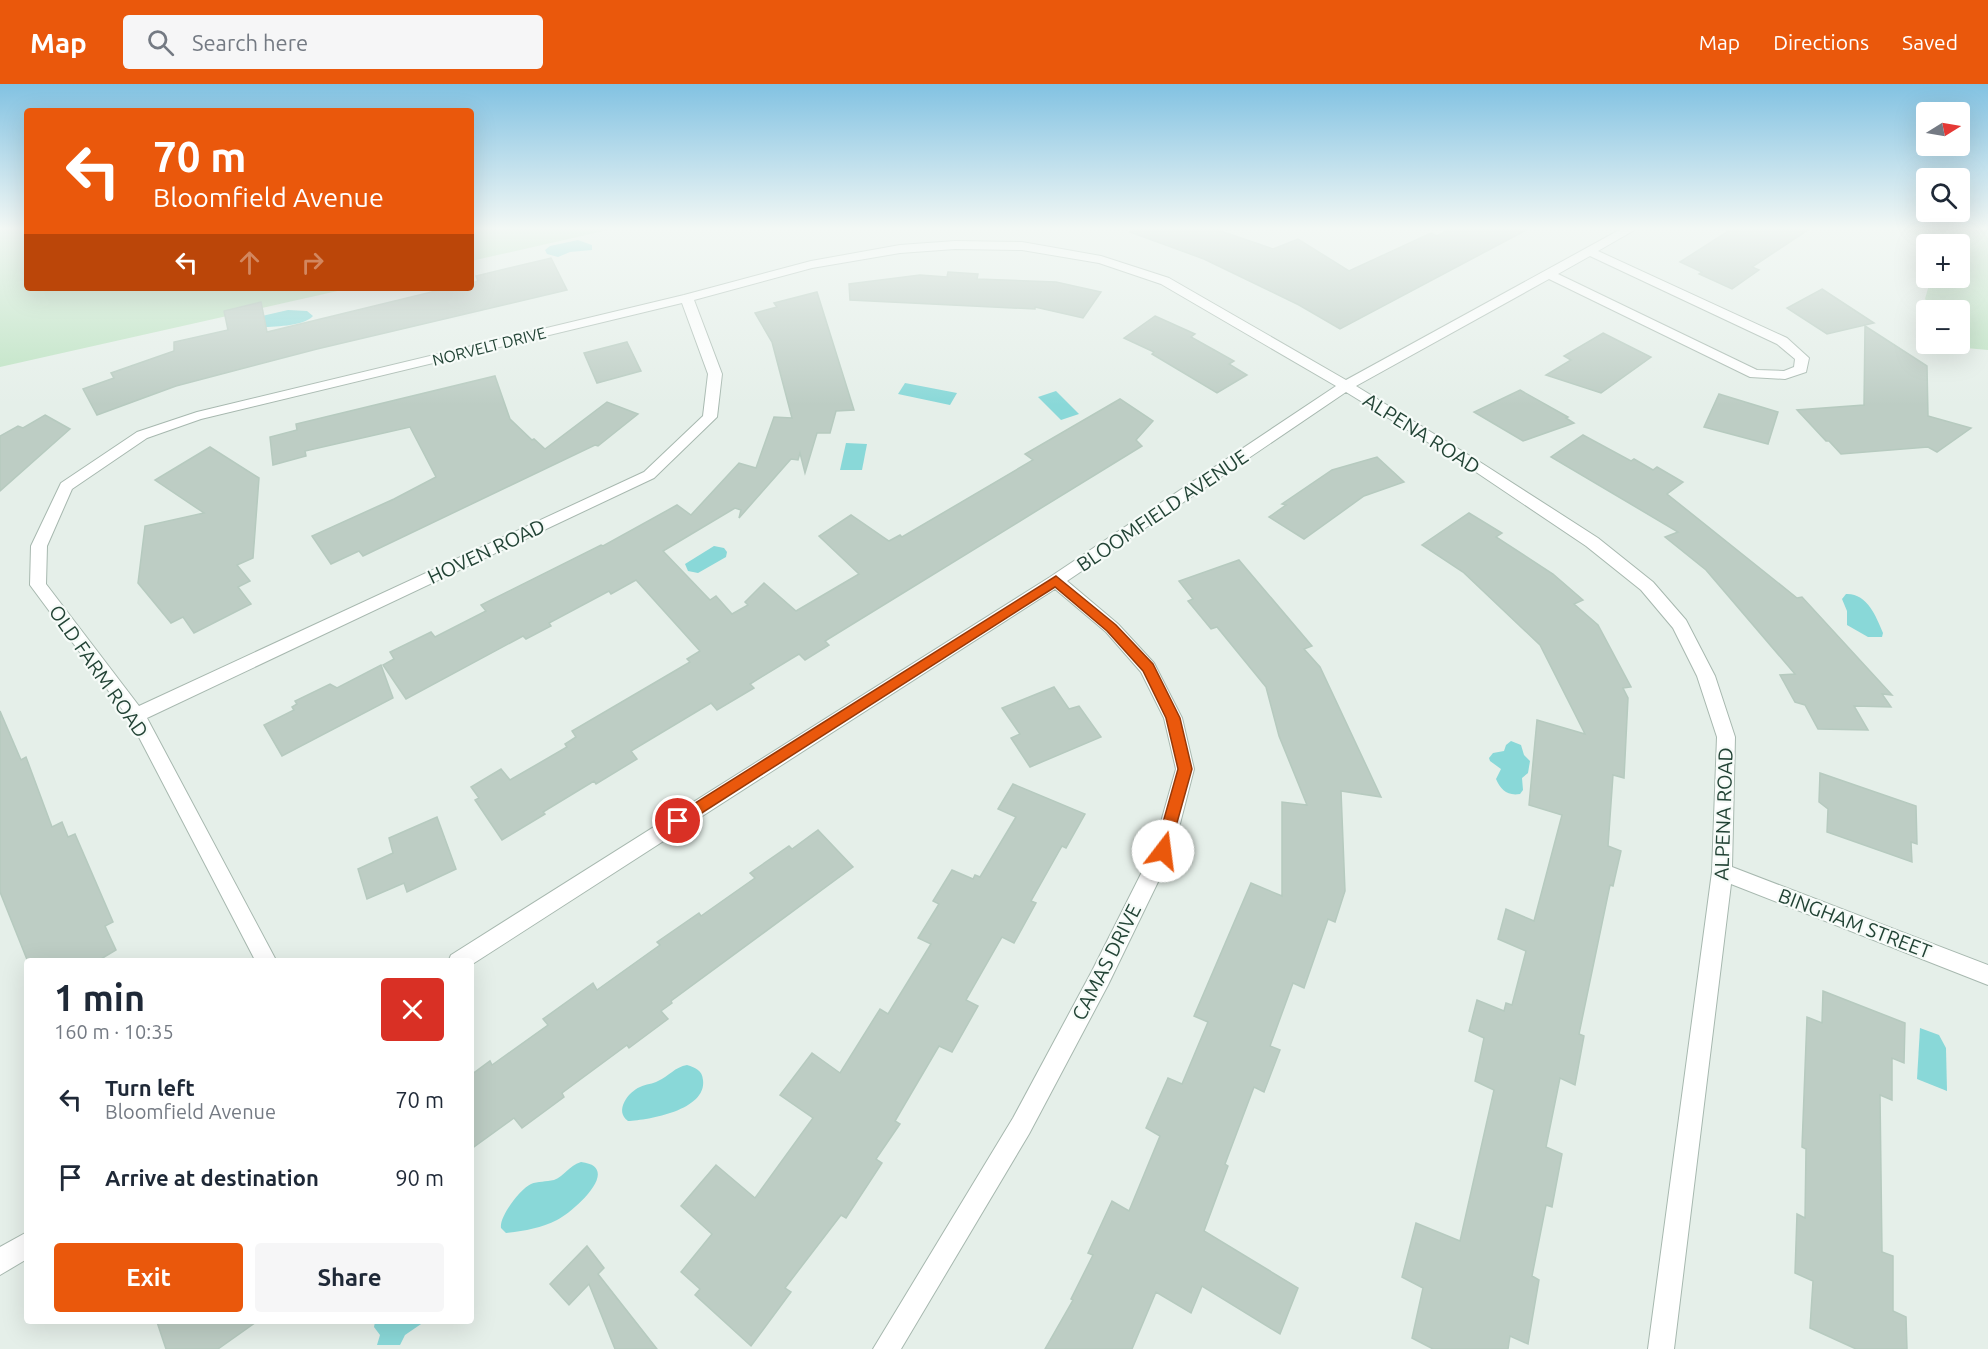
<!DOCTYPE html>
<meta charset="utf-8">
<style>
:root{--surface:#fff;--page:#f6f6f7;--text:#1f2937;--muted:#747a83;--accent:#ea580c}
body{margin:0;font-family:Ubuntu,sans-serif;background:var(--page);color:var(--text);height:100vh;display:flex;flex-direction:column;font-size:22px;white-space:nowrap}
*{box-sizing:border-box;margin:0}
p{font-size:20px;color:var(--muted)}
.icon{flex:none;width:33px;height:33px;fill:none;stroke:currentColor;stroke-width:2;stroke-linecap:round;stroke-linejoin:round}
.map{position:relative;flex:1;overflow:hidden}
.side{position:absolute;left:24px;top:874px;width:450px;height:366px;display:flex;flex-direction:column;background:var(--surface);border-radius:6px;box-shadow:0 6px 24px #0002}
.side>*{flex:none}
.banner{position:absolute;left:24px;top:24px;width:450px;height:183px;border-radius:6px;box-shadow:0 6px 24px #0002;background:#ea580c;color:#fff;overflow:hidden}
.needle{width:39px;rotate:79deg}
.fabs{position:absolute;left:1916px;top:18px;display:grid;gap:12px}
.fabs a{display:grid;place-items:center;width:54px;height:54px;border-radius:6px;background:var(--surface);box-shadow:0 6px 24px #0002;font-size:30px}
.pin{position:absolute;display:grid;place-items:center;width:51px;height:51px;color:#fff;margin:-26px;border:3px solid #fff;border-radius:50%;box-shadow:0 2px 6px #0007}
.me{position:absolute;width:66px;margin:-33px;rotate:15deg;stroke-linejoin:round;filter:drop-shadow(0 0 4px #0008)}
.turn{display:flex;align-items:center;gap:21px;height:126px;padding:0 30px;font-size:27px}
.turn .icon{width:78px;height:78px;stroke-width:2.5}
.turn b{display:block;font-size:42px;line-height:51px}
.lanes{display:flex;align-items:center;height:57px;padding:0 30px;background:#0003;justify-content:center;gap:30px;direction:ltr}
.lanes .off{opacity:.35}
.round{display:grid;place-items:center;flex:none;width:63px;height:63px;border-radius:6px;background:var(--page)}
.summary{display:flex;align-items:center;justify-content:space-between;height:102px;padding:0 30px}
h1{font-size:36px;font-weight:700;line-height:45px}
.action{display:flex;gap:12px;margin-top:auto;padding:12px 30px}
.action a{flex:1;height:69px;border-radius:6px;background:var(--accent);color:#fff;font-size:24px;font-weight:700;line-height:69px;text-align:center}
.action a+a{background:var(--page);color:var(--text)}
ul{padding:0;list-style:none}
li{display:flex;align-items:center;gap:18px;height:78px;padding:0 30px}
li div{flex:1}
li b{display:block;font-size:22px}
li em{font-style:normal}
header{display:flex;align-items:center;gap:36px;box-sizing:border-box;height:84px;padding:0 30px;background:var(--accent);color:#fff}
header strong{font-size:28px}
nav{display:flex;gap:33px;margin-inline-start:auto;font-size:21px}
.search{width:420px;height:54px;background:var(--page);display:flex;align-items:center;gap:15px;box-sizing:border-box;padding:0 21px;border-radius:6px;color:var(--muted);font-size:22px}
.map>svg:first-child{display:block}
</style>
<header>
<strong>Map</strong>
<div class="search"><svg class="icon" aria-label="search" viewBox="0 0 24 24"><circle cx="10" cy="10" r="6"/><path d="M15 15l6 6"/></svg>Search here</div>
<nav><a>Map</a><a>Directions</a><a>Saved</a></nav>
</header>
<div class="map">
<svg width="1988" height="1265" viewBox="0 0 1988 1265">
<rect width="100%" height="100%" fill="#e5efe9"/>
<!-- green -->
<g fill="#bce2c1">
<path d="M0 144H27V204H351L0 283Z"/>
<path d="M471 144H617L471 177Z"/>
<path d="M1902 144H1988V266L1966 264 1959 255V226H1935L1925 215 1931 194H1959V160H1931V157Z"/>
</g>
<!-- water -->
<g fill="#89d8d8">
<path d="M578 156 592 161V166L570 168 558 173 547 170 545 166 550 162Z"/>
<path d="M288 226 307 227 313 232C303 243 273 242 258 244L262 232Z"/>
<path d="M905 299 957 309 950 321 898 310Z"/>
<path d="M1056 307 1079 330 1061 336 1038 313Z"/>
<path d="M846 359 867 360 862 386H840Z"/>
<path d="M714 462 724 464 727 468 726 473 698 489 688 487 685 480Z"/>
<path d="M1846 510C1867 509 1876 532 1883 549L1882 553H1868L1847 541V527L1842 515Z"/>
<path d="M1511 657 1521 661 1524 671 1530 677 1528 689 1522 694 1523 706 1520 710C1507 712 1501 706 1496 695L1501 685 1490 677 1489 674 1493 669 1504 667 1506 661Z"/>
<path d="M1920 944 1939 951 1946 964 1947 1007 1917 995Z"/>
<path d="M687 981C696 984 702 986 703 996 707 1026 649 1036 628 1037 614 1027 628 1008 640 1003 646 1000 653 1000 658 997 669 992 675 983 687 981Z"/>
<path d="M581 1078C624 1083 573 1128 557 1136 541 1144 524 1147 506 1149L501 1144C499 1133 520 1105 531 1100 538 1097 546 1098 554 1096 565 1092 568 1082 581 1078Z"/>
<path d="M375 1238H424L405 1251 400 1261H377L380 1251 374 1243Z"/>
</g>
<!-- building -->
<g fill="#bdcdc4" stroke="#b6cabf" stroke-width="1.5">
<path d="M1131 144H1212L1273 165 1298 155 1349 187 1431 149 1437 152 1451 144H1530L1340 245 1299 221 1204 175 1130 148Z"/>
<path d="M1733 144H1811L1752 183 1759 186 1732 205 1699 190 1702 188 1680 178Z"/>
<path d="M551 174 567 206 317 265 176 302 97 331 83 305 114 294 111 289 174 267V258L228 246 224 227 261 218 267 248 448 204H471V199L478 197 476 192Z"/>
<path d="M948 188 978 190 977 195 1056 198 1101 208 1083 234 1035 223V225L850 216 849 200 920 191 947 193Z"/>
<path d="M1822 205 1874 239 1827 250 1787 224Z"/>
<path d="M817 208 854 326 836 327 830 349H817L805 389 800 369 798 376 791 375 739 434 741 426 735 424 663 467 710 516 716 512 732 530 748 521 745 518 764 499 796 527 859 490 819 452 851 431 889 457 900 451 902 453 1033 376 1025 370 1120 315 1153 337 1136 356 1142 362 825 557 829 561 805 576 799 570 750 600 754 604 717 626 711 619 631 667 637 675 596 700 594 697 543 728 545 730 502 756 475 716 479 714 471 703 501 685 510 696 567 663 565 660 576 653 572 647 690 578 687 575 700 567 636 496 611 510 609 507 549 539 551 542 526 555 523 552 406 615 383 581 394 575 390 568 431 548 435 553 486 527 481 521 601 461 603 462 677 421 691 431 739 379 756 384 774 333 792 334 772 258 755 229 777 223 774 219Z"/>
<path d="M1155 232 1195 250 1191 253 1234 277 1229 280 1247 291 1217 309 1152 270 1154 268 1124 254Z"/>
<path d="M1865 242 1927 282 1928 332 1971 344 1937 368 1928 363 1841 370 1829 357H1826L1797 326 1864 321Z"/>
<path d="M1603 249 1651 273 1601 309 1546 291 1571 276 1564 272Z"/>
<path d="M627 258 641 287 597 299 584 269Z"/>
<path d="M495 292 510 335 532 356 534 355 545 365 607 318 638 330 598 362 595 361 363 472 359 467 331 480 312 452 394 415 436 393 410 343 305 367 306 372 273 381 270 353 297 346 296 340Z"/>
<path d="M1520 306 1568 333 1566 334 1574 339 1523 357 1474 328Z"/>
<path d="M1719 310 1778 328 1768 360 1704 343Z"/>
<path d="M45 331 70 345 0 407V352L18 342 23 344Z"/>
<path d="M1583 351 1631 377 1634 375 1653 386 1657 383 1683 398 1667 410 1797 514 1802 513 1892 611 1882 610 1891 623 1854 622 1868 646 1818 645 1805 621 1795 618 1780 591 1795 590 1706 486 1665 453 1678 448 1551 373Z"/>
<path d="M210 363 259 394 253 474 237 481 250 497 238 503 251 520 194 549 183 533 171 539 138 499 145 442 204 429 155 396Z"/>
<path d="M1377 373 1404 398 1364 412 1304 455 1269 433 1286 421 1282 420 1332 386Z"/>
<path d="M1469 429 1502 449 1496 453 1553 490 1583 516 1574 520 1598 541 1631 603 1623 604 1628 614 1624 694 1613 691 1608 762 1621 767 1613 802 1610 801 1579 950 1584 952 1575 1001 1560 994 1546 1063 1562 1070 1552 1123 1546 1121 1532 1192 1539 1196 1528 1260 1510 1252 1508 1265H1433L1412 1254 1423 1204 1402 1193 1416 1139 1460 1157 1494 1006 1475 997 1484 954 1469 947 1477 916 1504 927 1506 919 1512 921 1526 867 1498 855 1506 825 1534 837 1562 731 1529 721 1537 636 1585 650 1540 561 1463 488 1422 461Z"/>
<path d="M1239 476 1312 562 1304 565 1320 583 1381 713 1341 707 1345 807 1335 838 1328 835 1304 904 1293 899 1270 962 1280 966 1264 1008 1254 1003 1225 1080 1228 1082 1204 1147 1298 1204 1280 1250 1202 1202 1191 1229 1156 1208 1132 1265H1045L1073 1216 1071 1215 1093 1171 1088 1169 1112 1117 1129 1127 1160 1052 1146 1044 1168 994 1182 1000 1208 938 1194 932 1251 799 1282 812V718L1307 721 1279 652 1266 603 1217 543 1211 545 1188 517 1193 515 1179 497Z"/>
<path d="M381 581 393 614 282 672 264 641 294 626 292 623 297 620 295 617 330 600 337 604Z"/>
<path d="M1054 603 1069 625 1079 622 1101 653 1030 683 1011 654 1020 650 1002 624Z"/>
<path d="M0 627 21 676 26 673 52 743 62 738 68 753 75 750 113 838 105 842 116 866 96 878H28L0 808Z"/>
<path d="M1820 689 1916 722 1917 760 1911 758 1912 778 1827 748 1828 725 1819 718Z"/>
<path d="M1013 700 1085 730 1066 764 1062 762 1031 817 1036 819 1014 859 1002 853 966 916 978 922 952 968 939 962 895 1037 900 1040 876 1075 882 1079 846 1134 841 1131 785 1204 791 1208 751 1262 695 1211 700 1205 681 1188 712 1150 681 1122 716 1081 755 1114 813 1034 780 1011 812 969 840 989 880 925 888 930 931 860 918 854 939 820 933 817 952 786 973 795 975 791 980 793 1016 733 998 725Z"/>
<path d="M437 733 456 785 407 808 404 799 367 815 358 785 393 769 389 754Z"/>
<path d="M818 746 853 783 671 917 672 919 661 927 668 935 629 964 627 961 562 1009 564 1013 522 1044 514 1034 471 1065V991L490 977 492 981 548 941 543 935 593 899 597 906 660 861 657 858 699 829 701 832 755 794 750 789 789 762 792 765Z"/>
<path d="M1823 907 1905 939 1904 979 1892 974V1016L1880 1011 1882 1168 1893 1172V1227L1906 1233 1907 1265H1856L1810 1244 1813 1197 1795 1189 1797 1130 1805 1134 1806 1065 1802 1063 1807 933 1822 939Z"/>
<path d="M587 1162 604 1184 598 1190 657 1265H615L589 1200 569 1221 550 1200Z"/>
<path d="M157 1238H256L218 1265H166Z"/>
</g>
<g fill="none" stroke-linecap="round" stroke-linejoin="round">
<defs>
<g id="minor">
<path d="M1623 144H1638L1598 167 1787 254 1809 274 1806 288 1785 295 1750 293 1549 195 1356 302 1483 380 1598 454 1653 498 1686 536 1715 592 1735 653 1732 783 1988 881V901L1731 800 1674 1265H1648L1712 788 1717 653 1697 592 1673 544 1641 506 1586 462 1473 386 1346 308 1067 497 1118 540 1154 579 1182 634 1194 685 1173 767 1108 901 1029 1050 901 1265H873L1013 1034 1092 887 1153 766 1176 685 1164 634 1141 588 1106 548 1055 505 471 881V878H448L451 871 1050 493 1336 302 1161 200 1099 179 1022 166 955 165 900 169 812 184 694 216 722 290 717 333 654 394 147 634 277 878H256L130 636 30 501 31 462 61 399 137 348 197 328 684 211 811 177 900 161 955 157 1022 158 1101 172 1169 194 1346 296ZM1590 172 1777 260 1795 275 1794 283 1784 287 1757 286 1558 190ZM682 219 708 290 703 332 644 388 139 622 46 500 47 462 72 405 147 354 201 335Z"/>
<path d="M27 1148V1175L0 1191V1163Z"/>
</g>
</defs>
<!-- minor casing -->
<use href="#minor" stroke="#a7b8af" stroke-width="2"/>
<!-- minor -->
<use href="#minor" fill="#fff" fill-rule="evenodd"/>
</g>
<!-- sky -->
<linearGradient id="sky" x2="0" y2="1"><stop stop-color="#82c2e2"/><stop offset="0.45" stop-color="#f3f8f5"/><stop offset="1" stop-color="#f3f8f5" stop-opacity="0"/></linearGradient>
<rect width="1988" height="321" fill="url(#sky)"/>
<!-- route -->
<path fill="#ea580c" stroke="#983908" stroke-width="1.5" d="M1056 492 1116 541 1153 580 1180 634 1192 685 1168 771 1163 773 1158 771 1155 767 1178 685 1166 634 1143 587 1107 547 1055 503 683 741 678 743 673 741 671 737 673 733Z"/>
<g text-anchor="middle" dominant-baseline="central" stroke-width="4.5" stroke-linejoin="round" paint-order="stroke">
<!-- far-street labels -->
<g font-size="16" fill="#224335" stroke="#f6fbf8">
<text transform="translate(489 262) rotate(-14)">NORVELT DRIVE</text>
</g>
<!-- street labels -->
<g font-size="20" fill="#224335" stroke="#f6fbf8">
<text transform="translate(1422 349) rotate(32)">ALPENA ROAD</text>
<text transform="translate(1162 426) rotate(-34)">BLOOMFIELD AVENUE</text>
<text transform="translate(486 467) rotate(-25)">HOVEN ROAD</text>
<text transform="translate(99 587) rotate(55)">OLD FARM ROAD</text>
<text transform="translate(1723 730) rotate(-88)">ALPENA ROAD</text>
<text transform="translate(1855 839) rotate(21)">BINGHAM STREET</text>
<text transform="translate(1106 878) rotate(-63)">CAMAS DRIVE</text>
</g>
</g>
</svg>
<div class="fabs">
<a><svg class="needle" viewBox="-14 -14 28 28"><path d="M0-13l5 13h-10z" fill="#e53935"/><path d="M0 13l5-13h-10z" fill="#747a83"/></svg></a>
<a><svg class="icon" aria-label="search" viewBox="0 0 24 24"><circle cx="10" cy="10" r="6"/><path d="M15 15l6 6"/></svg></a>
<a>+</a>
<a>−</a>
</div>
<div class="pin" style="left:678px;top:737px;background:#d93025"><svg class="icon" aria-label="arrive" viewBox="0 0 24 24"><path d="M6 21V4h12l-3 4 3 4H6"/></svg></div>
<svg class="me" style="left:1163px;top:767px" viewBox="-20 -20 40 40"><circle r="19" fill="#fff"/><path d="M0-13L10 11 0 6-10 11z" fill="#ea580c"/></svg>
<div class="banner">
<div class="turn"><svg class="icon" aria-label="left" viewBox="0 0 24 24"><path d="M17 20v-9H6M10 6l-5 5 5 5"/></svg><div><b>70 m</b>Bloomfield Avenue</div></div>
<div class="lanes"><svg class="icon" aria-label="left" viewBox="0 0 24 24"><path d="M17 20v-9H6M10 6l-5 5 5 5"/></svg><svg class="icon off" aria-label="ahead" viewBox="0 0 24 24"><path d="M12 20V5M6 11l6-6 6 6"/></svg><svg class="icon off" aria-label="right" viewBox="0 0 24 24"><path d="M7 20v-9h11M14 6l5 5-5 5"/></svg></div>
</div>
<section class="side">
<div class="summary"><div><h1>1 min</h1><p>160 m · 10:35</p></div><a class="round" style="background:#d93025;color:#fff"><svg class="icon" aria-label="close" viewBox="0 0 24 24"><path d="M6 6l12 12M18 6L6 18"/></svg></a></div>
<ul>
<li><svg class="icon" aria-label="left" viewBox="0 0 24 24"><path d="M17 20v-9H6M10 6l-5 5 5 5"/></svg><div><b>Turn left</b><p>Bloomfield Avenue</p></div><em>70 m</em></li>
<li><svg class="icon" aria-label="arrive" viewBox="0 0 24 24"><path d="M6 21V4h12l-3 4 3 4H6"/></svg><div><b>Arrive at destination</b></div><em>90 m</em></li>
</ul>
<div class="action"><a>Exit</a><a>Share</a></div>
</section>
</div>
